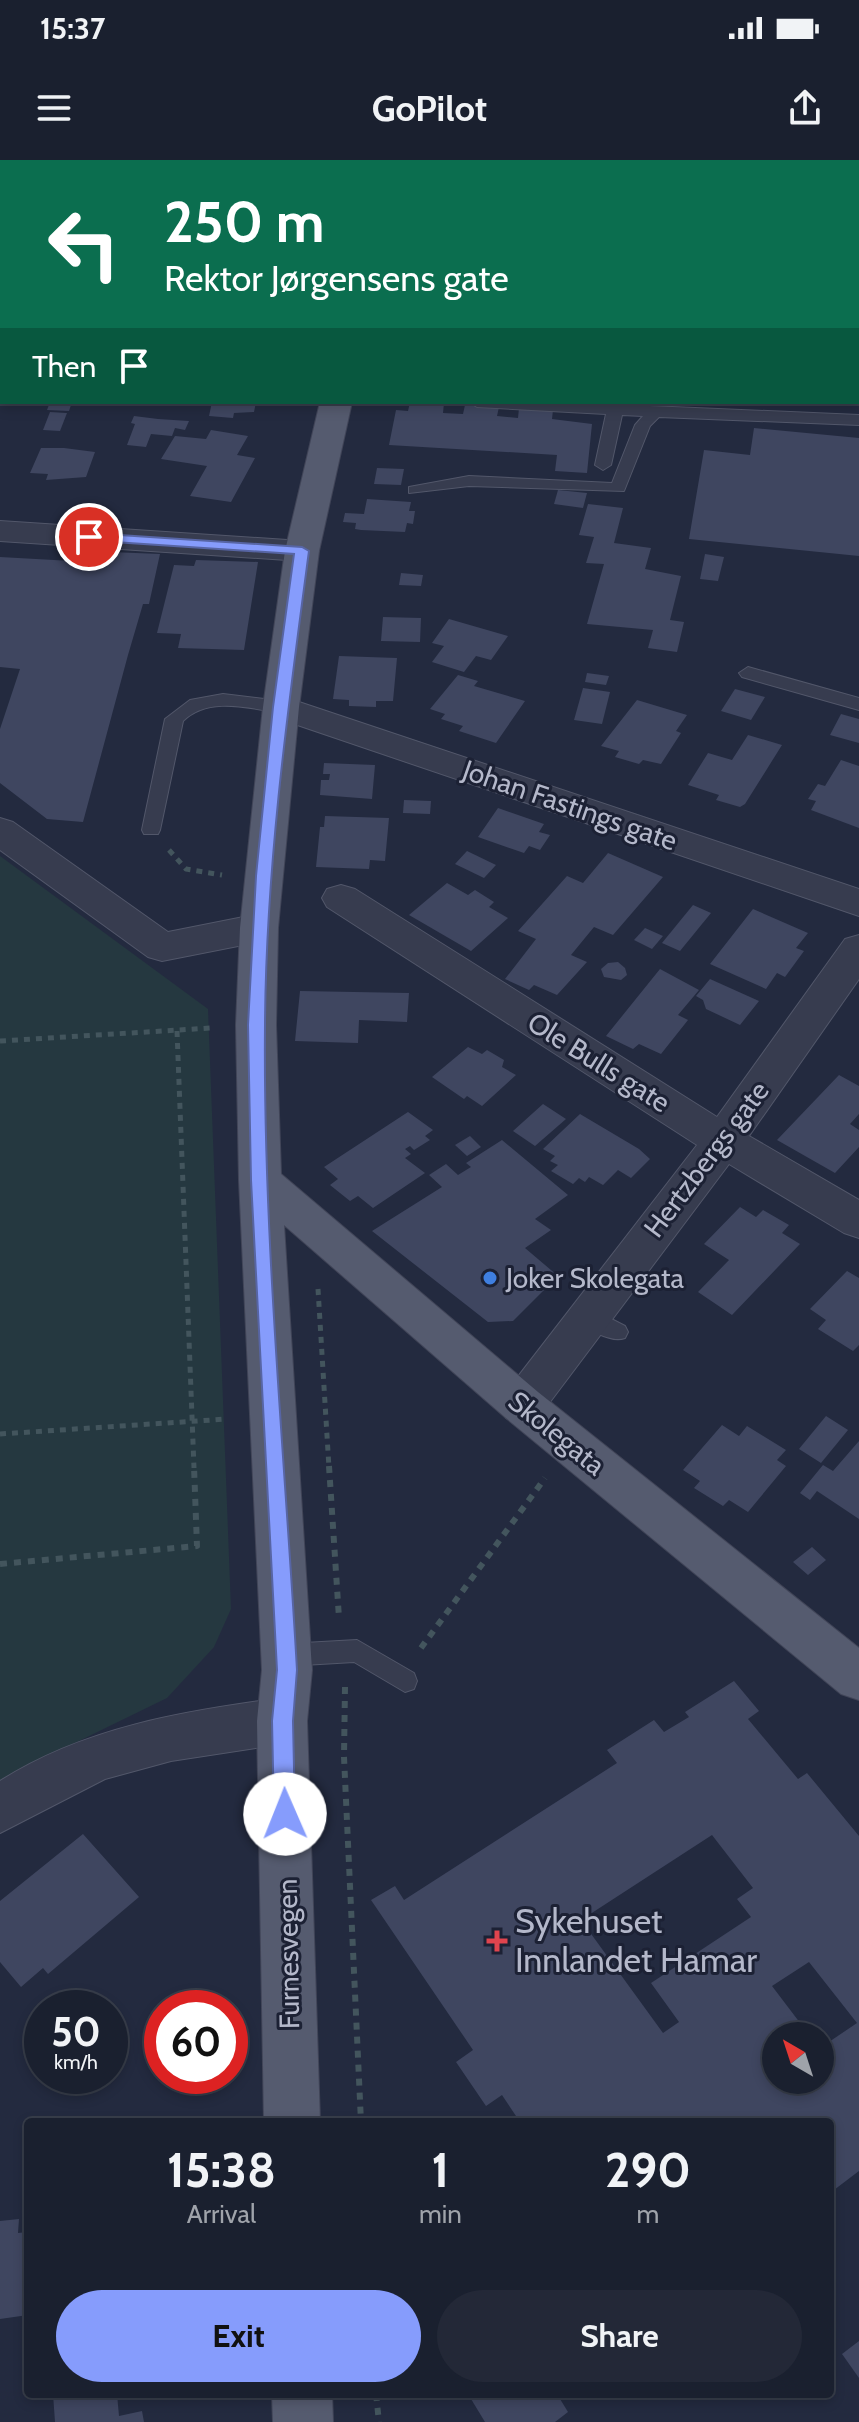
<!DOCTYPE html>
<meta charset="utf-8">
<style>
:root{--surface:#1a202f;--page:#232837;--text:#f1f3f6;--muted:#9fa3aa;--line:#383e4b;--accent:#869cfc}
body{margin:0;font-family:Cabin,sans-serif;background:var(--page);color:var(--text);height:100vh;display:flex;flex-direction:column;font-size:30px;white-space:nowrap}
*{box-sizing:border-box;margin:0}
p{font-size:26px;color:var(--muted)}
.icon{flex:none;width:44px;height:44px;fill:none;stroke:currentColor;stroke-width:2;stroke-linecap:round;stroke-linejoin:round}
.map{position:relative;flex:1;overflow:hidden}
.panel{position:absolute;left:24px;top:1958px;width:810px;height:280px;display:flex;flex-direction:column;background:var(--surface);border-radius:8px;box-shadow:0 4px 12px #0003,0 0 0 2px var(--line)}
.panel>*{flex:none}
.banner{position:absolute;left:0px;top:0px;width:860px;height:244px;box-shadow:0 4px 12px #0003,0 0 0 2px var(--line);background:#0b6e4f;color:#fff;overflow:hidden}
.needle{width:52px;rotate:321deg}
.controls{position:absolute;left:762px;top:1862px;display:grid;gap:16px}
.controls a{display:grid;place-items:center;width:72px;height:72px;border-radius:50%;background:var(--surface);box-shadow:0 4px 12px #0003,0 0 0 2px var(--line);font-size:40px}
.speed{position:absolute;left:24px;top:1830px;display:flex;gap:16px;font-size:40px;font-weight:700;text-align:center}
.speed>*{display:grid;place-content:center;width:104px;height:104px;border-radius:50%;background:var(--surface);box-shadow:0 4px 12px #0003,0 0 0 2px var(--line);line-height:1}
.speed small{font-size:20px;font-weight:400}
.speed .limit{border:12px solid #d22;background:#fff;color:#111}
.pin{position:absolute;display:grid;place-items:center;width:68px;height:68px;color:#fff;margin:-34px;border:4px solid #fff;border-radius:50%;box-shadow:0 2px 8px #0007}
.me{position:absolute;width:88px;margin:-44px;rotate:359deg;stroke-linejoin:round;filter:drop-shadow(0 0 6px #0008)}
.turn{display:flex;align-items:center;gap:28px;height:168px;padding:0 32px;font-size:36px}
.turn .icon{width:104px;height:104px;stroke-width:2.5}
.turn b{display:block;font-size:56px;line-height:68px}
.then{display:flex;align-items:center;height:76px;padding:0 32px;background:#0003;gap:16px;font-size:30px}
.eta{display:flex;justify-content:space-evenly;align-items:center;height:136px;text-align:center}
.eta b{font-size:48px;font-weight:700;line-height:56px}
.action{display:flex;gap:16px;margin-top:auto;padding:16px 32px}
.action a{flex:1;height:92px;border-radius:48px;background:var(--accent);color:#111;font-size:32px;font-weight:700;line-height:92px;text-align:center}
.action a+a{background:var(--page);color:var(--text)}
.status{display:flex;justify-content:space-between;align-items:center;height:56px;padding:0 40px;background:var(--surface);direction:ltr}
.status svg{height:22px;fill:currentColor}
header{display:flex;justify-content:space-between;align-items:center;height:104px;padding:0 32px;background:var(--surface);font-size:36px;font-weight:700}
.map>svg:first-child{display:block}
</style>
<div class="status"><b>15:37</b><svg viewBox="0 0 49 12"><path d="M0 12V9h3v3zM5 12V6h3v6zM10 12V3h3v9zM15 12V0h3v12zM26 1h20v11H26zM47 4h2v5h-2z"/></svg></div>
<header><svg class="icon" aria-label="menu" viewBox="0 0 24 24"><path d="M4 6h16M4 12h16M4 18h16"/></svg>GoPilot<svg class="icon" aria-label="share" viewBox="0 0 24 24"><path d="M12 15V3M7 8l5-5 5 5M5 13v7h14v-7"/></svg></header>
<div class="map">
<svg width="859" height="2262" viewBox="0 0 859 2262">
<rect width="100%" height="100%" fill="#232a3f"/>
<!-- green -->
<path fill="#253840" d="M0 696 208 849 231 1449 214 1487 167 1538 40 1600 0 1624Z"/>
<!-- building -->
<g fill="#3f4660" fill-rule="evenodd">
<path d="M50 242H72L69 251 47 250Z"/>
<path d="M212 242H256L254 252 234 253 233 258 209 256Z"/>
<path d="M410 242 444 243 443 253 463 254 465 245 499 247 497 256 518 258 519 248 553 250 552 259 592 264 587 313 555 311 557 295 389 285 396 250 408 251Z"/>
<path d="M50 252 67 253 60 271 43 270Z"/>
<path d="M134 256 158 259 189 261 185 270 175 268 172 276 151 274 146 287 127 285 135 264 131 263Z"/>
<path d="M754 268 859 278V396L689 379 704 290 750 295Z"/>
<path d="M211 270 248 276 237 295 255 298 231 342 190 336 207 306 161 299 175 276 206 279Z"/>
<path d="M41 288H64L95 292 86 317 46 320 48 314 30 313Z"/>
<path d="M377 308 404 309 401 325 374 324Z"/>
<path d="M558 330 587 333 583 348 554 344Z"/>
<path d="M367 339 411 342 409 351H415L413 364 407 363 405 372 361 370 355 369 356 363 343 362 345 353 364 354Z"/>
<path d="M588 344 623 348 614 383 651 388 645 409 681 416 670 460 684 462 677 492 648 488 653 470 587 464 604 404 586 403 594 377 579 375Z"/>
<path d="M111 392 160 394 149 444H143L128 495 83 662 47 659 0 623V569L20 509 0 507V397L108 403Z"/>
<path d="M705 394 724 397 718 421 700 419Z"/>
<path d="M196 400 258 402 244 490 178 488 181 474 157 473 174 405 194 406Z"/>
<path d="M401 413 423 415 421 426 399 425Z"/>
<path d="M383 457 421 458 420 482 381 481Z"/>
<path d="M449 459 508 476 491 500 476 496 464 512 432 502 444 486 432 483Z"/>
<path d="M339 496 397 498 393 541H376V547L349 546V540L333 539Z"/>
<path d="M587 513 609 516 606 525 585 522Z"/>
<path d="M458 515 478 521 474 526 525 541 496 583 459 571 463 566 441 559 445 554 430 549Z"/>
<path d="M583 528 610 532 602 564 574 560Z"/>
<path d="M735 529 765 537 751 560 721 551Z"/>
<path d="M637 540 687 555 676 571 681 573 661 604 643 600 639 604 615 597 619 591 601 586Z"/>
<path d="M841 554 859 559V583L830 575Z"/>
<path d="M748 575 782 585 745 644 740 647 716 640 719 635 688 625 708 593 732 600Z"/>
<path d="M841 600 859 606V668L811 650 816 641 808 639 818 624 825 626Z"/>
<path d="M324 603 375 605 372 639 320 635 321 620H329L330 614H323Z"/>
<path d="M404 640 431 641 430 654 403 653Z"/>
<path d="M498 648 544 664 539 672 550 675 540 690 529 686 524 693 478 677Z"/>
<path d="M325 656 389 658 385 701 370 700 369 709 316 707 320 667H324Z"/>
<path d="M467 691 496 705 484 718 455 704Z"/>
<path d="M608 693 663 717 613 775 594 767 571 795 587 802 557 835 534 825 529 830 505 819 536 779 518 771 567 716 583 723Z"/>
<path d="M447 723 468 735 475 730 494 742 489 747 508 758 471 791 409 755Z"/>
<path d="M693 745 711 753 680 791 662 783Z"/>
<path d="M753 749 808 773 796 788 804 791 785 817 777 813 766 829 710 804Z"/>
<path d="M645 768 663 776 652 789 634 780Z"/>
<path d="M618 802 625 808 627 815 621 820 604 817 601 809 608 803Z"/>
<path d="M660 809 699 830 678 855 688 860 661 894 639 884 633 889 606 876Z"/>
<path d="M710 819 759 841 740 865 706 849 703 840 696 836Z"/>
<path d="M300 831 409 833 407 862 359 860 358 883 295 881Z"/>
<path d="M468 887 482 894 487 890 504 900 502 907 516 915 482 946 467 936 464 939 432 917Z"/>
<path d="M839 915 859 926V954L850 964 859 970V987L835 1013 777 980Z"/>
<path d="M543 944 566 959 535 986 513 971Z"/>
<path d="M408 952 433 970 425 976 430 980 414 990 410 986 405 989 411 994 405 998 425 1013 373 1048 358 1036 350 1041 330 1025 338 1019 324 1007Z"/>
<path d="M580 954 639 989 650 999 631 1018 618 1010 603 1025 589 1017 585 1022 579 1018 573 1024 551 1011 558 1005 550 1001 555 996 543 989Z"/>
<path d="M470 976 481 987 467 996 455 985Z"/>
<path d="M502 980 568 1035 535 1059 551 1070 525 1088 558 1116 544 1125 547 1127 513 1161 488 1162 372 1071 442 1027 429 1015 446 1004 458 1015 471 1007 466 1003Z"/>
<path d="M740 1047 756 1057 763 1050 789 1065 782 1073 800 1084 732 1155 698 1132 729 1100 704 1084Z"/>
<path d="M847 1111 859 1118V1185L853 1191 818 1169 826 1160 810 1149Z"/>
<path d="M826 1256 848 1270 821 1303 799 1289Z"/>
<path d="M722 1265 739 1276 747 1266 786 1290 777 1300 786 1306 748 1352 729 1340 723 1346 694 1328 700 1321 683 1310Z"/>
<path d="M859 1281V1359L817 1331 810 1340 800 1333 823 1305 833 1311Z"/>
<path d="M812 1387 826 1400 808 1415 793 1402Z"/>
<path d="M734 1521 759 1551 748 1559 798 1619 807 1613 859 1676V2011L830 2033V1962H520L502 1935 486 1946 456 1902 473 1890 371 1740 395 1726 404 1740 617 1603 607 1590 654 1560 664 1572 689 1557 685 1552ZM712 1675 753 1728 737 1739 751 1757 651 1823 679 1862 663 1873 581 1760ZM809 1802 857 1863 820 1888V1920H776V1876H810L772 1826Z"/>
<path d="M83 1674 139 1737 48 1814 43 1808 21 1827 0 1802V1741Z"/>
<path d="M19 2059 18 2073 28 2072V2155L0 2159V2061Z"/>
<path d="M859 2181V2218L842 2194Z"/>
<path d="M53 2234H117L119 2256 142 2251 144 2262H55Z"/>
<path d="M468 2234H557L568 2252 555 2262H485Z"/>
</g>
<g fill="none" stroke-linecap="round" stroke-linejoin="round">
<defs>
<g id="service">
<rect x="858" y="82" width="1" height="8"/>
<rect x="0" y="209" width="2" height="10"/>
<path d="M469 242H558L859 255V265L659 257 650 266 624 331 469 326 409 333V327L469 316 612 323 635 265 643 256 622 255 611 305 603 310 595 305 606 254 477 247Z"/>
<path d="M748 507 859 538V550L742 517 739 513Z"/>
<path d="M223 534 281 541 290 547 281 553C248 548 209 536 183 561L160 670 158 674H144L142 670 165 559 190 540Z"/>
<path d="M588 1147 625 1166 628 1172 625 1178C611 1183 584 1169 577 1156L580 1150Z"/>
<path d="M357 1480 414 1513 417 1521 414 1529 405 1532 354 1502 286 1506 277 1503 274 1495 277 1487 286 1484Z"/>
</g>
<g id="minor">
<rect x="6" y="0" width="28" height="2"/>
<path d="M254 0H287L289 2H256Z"/>
<path d="M0 32H2L0 53Z"/>
<rect x="0" y="149" width="2" height="18"/>
<path d="M0 361 302 381 314 384 319 391 314 398 302 401 0 381Z"/>
<path d="M281 536 859 729V756L268 555 263 547 268 539Z"/>
<path d="M0 658 13 662 168 772 259 754 273 758 278 768 273 778 259 782 162 801 148 797 0 690Z"/>
<path d="M341 725 355 729 717 957 845 779 859 775V819L749 976 859 1040V1078L844 1073 729 1004 538 1258 522 1264 506 1258 499 1245 506 1232 697 985 327 747 322 738 327 729Z"/>
<path d="M282 1538 300 1545 307 1561 300 1577 282 1584 171 1601 105 1619 0 1673V1621C85 1567 184 1551 282 1538Z"/>
</g>
<g id="primary">
<path d="M375 0H403L374 2Z"/>
<path d="M320 242H352L319 391 299 547 278 768 276 865 281 1014 538 1232 859 1488V1540L841 1534 506 1258 284 1065 312 1510 307 1561 320 1962H264L257 1561 262 1510 239 1020 236 865 240 768 263 547 285 391Z"/>
<path d="M272 2234H332L333 2262H273Z"/>
</g>
</defs>
<!-- service casing -->
<use href="#service" stroke="#52576a" stroke-width="2"/>
<!-- minor casing -->
<use href="#minor" stroke="#52576a" stroke-width="2"/>
<!-- primary casing -->
<use href="#primary" stroke="#414558" stroke-width="2"/>
<!-- path-far1 -->
<g stroke="#43555d" stroke-width="5" stroke-dasharray="6 6" stroke-linecap="butt">
<path d="M169 690 186 709 222 715"/>
<path d="M177 871 194 1308"/>
<path d="M0 881 211 868"/>
<path d="M318 1129 329 1308"/>
<path d="M0 1274 227 1259"/>
</g>
<!-- path -->
<g stroke="#43555d" stroke-width="6" stroke-dasharray="7 7" stroke-linecap="butt">
<path d="M329 1306 339 1458"/>
<path d="M0 1404 197 1386 194 1306"/>
<path d="M421 1488 545 1318"/>
<path d="M345 1527 344 1597 361 1962"/>
<path d="M376 2234 379 2262"/>
</g>
<!-- service -->
<use href="#service" fill="#373c4f" fill-rule="evenodd"/>
<!-- minor -->
<use href="#minor" fill="#373c4f" fill-rule="evenodd"/>
<!-- primary -->
<use href="#primary" fill="#555b6f" fill-rule="evenodd"/>
</g>
<!-- route -->
<path fill="#869cfc" stroke="#5765a4" stroke-width="2" d="M89 373 302 387 309 391C288 548 266 706 265 865 263 1077 285 1298 297 1510L293 1561 295 1654 292 1661 285 1664 277 1661 274 1654 272 1561 277 1510 251 1020 248 865 256 716 273 547 294 394 84 380 82 377Z"/>
<!-- markers -->
<circle fill="#3f7fe0" stroke="#1c2134" stroke-width="3" cx="490" cy="1118" r="8"/>
<path fill="#e0444e" stroke="#1c2134" stroke-width="3" d="M493 1769h8v8h8v8h-8v8h-8v-8h-8v-8h8z"/>
<g text-anchor="middle" dominant-baseline="central" stroke-width="6" stroke-linejoin="round" paint-order="stroke">
<!-- street labels -->
<g font-size="28" fill="#b4b8ca" stroke="#1c2134">
<text transform="translate(570 645) rotate(19)">Johan Fastings gate</text>
<text transform="translate(599 902) rotate(32)">Ole Bulls gate</text>
<text transform="translate(706 999) rotate(-53)">Hertzbergs gate</text>
<text transform="translate(557 1273) rotate(39)">Skolegata</text>
<text transform="translate(288 1794) rotate(-91)">Furnesvegen</text>
</g>
<!-- poi labels -->
<g font-size="28" fill="#b4b8ca" stroke="#1c2134" text-anchor="start">
<text x="506" y="1118">Joker Skolegata</text>
</g>
<!-- near-poi labels -->
<g font-size="34" fill="#b4b8ca" stroke="#1c2134" text-anchor="start">
<text x="515" y="1761">Sykehuset<tspan x="515" dy="39">Innlandet Hamar</tspan></text>
</g>
</g>
</svg>
<div class="controls">
<a><svg class="needle" viewBox="-14 -14 28 28"><path d="M0-13l5 13h-10z" fill="#e53935"/><path d="M0 13l5-13h-10z" fill="#9fa3aa"/></svg></a>
</div>
<div class="speed"><div>50<small>km/h</small></div><div class="limit">60</div></div>
<div class="pin" style="left:89px;top:377px;background:#d93025"><svg class="icon" aria-label="arrive" viewBox="0 0 24 24"><path d="M6 21V4h12l-3 4 3 4H6"/></svg></div>
<svg class="me" style="left:285px;top:1654px" viewBox="-20 -20 40 40"><circle r="19" fill="#fff"/><path d="M0-13L10 11 0 6-10 11z" fill="#869cfc"/></svg>
<div class="banner">
<div class="turn"><svg class="icon" aria-label="left" viewBox="0 0 24 24"><path d="M17 20v-9H6M10 6l-5 5 5 5"/></svg><div><b>250 m</b>Rektor Jørgensens gate</div></div>
<div class="then">Then<svg class="icon" aria-label="arrive" viewBox="0 0 24 24"><path d="M6 21V4h12l-3 4 3 4H6"/></svg></div>
</div>
<section class="panel">
<div class="eta">
<div><b>15:38</b><p>Arrival</p></div>
<div><b>1</b><p>min</p></div>
<div><b>290</b><p>m</p></div>
</div>
<div class="action"><a>Exit</a><a>Share</a></div>
</section>
</div>
